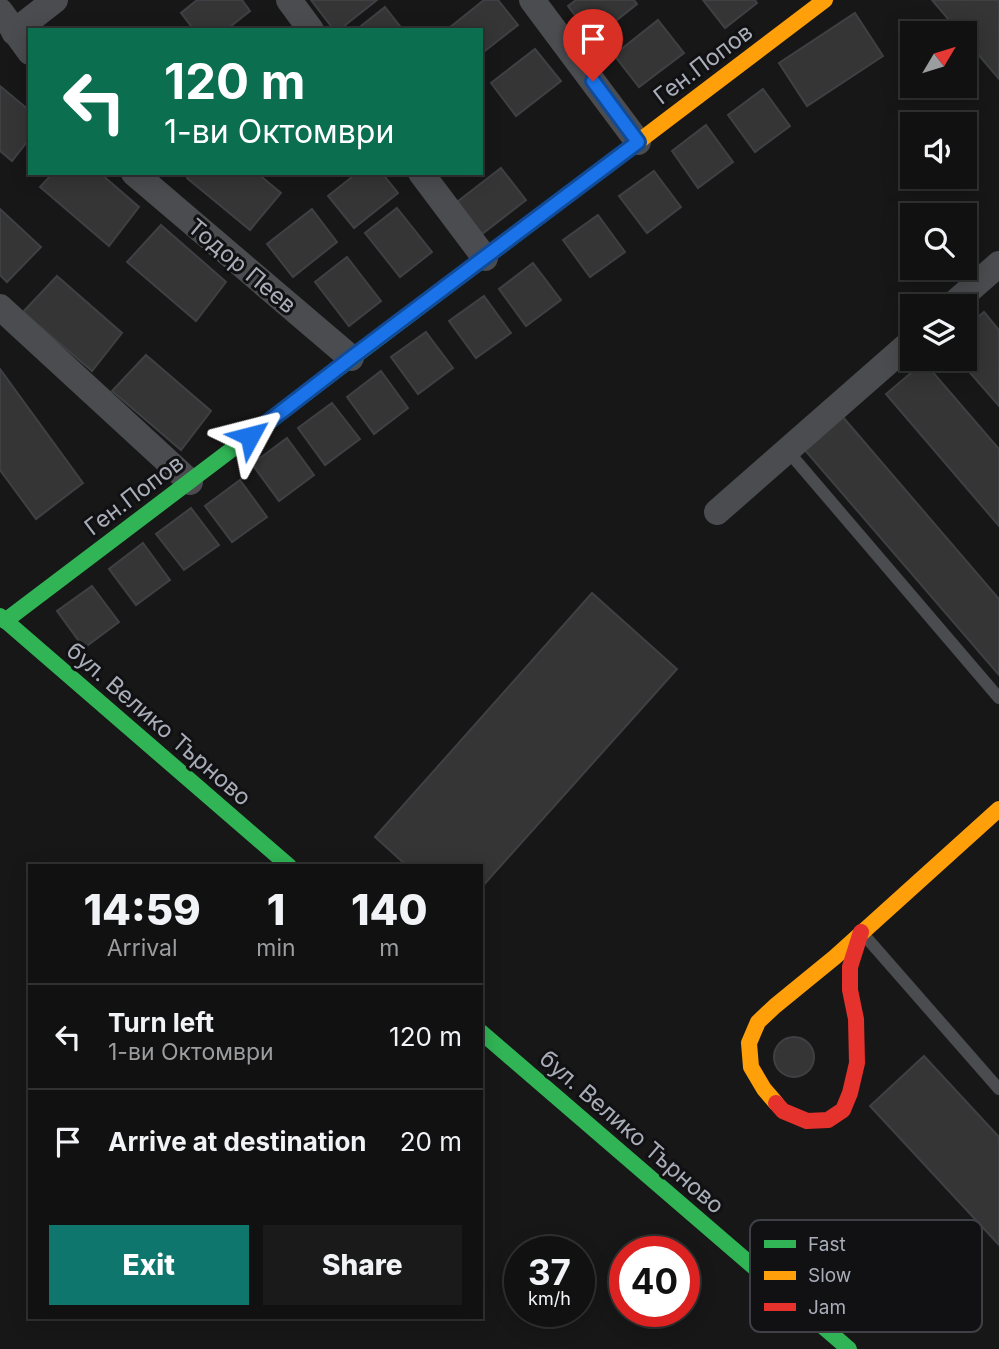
<!DOCTYPE html>
<meta charset="utf-8">
<style>
:root{--surface:#111;--page:#1a1a1a;--text:#f1f3f6;--muted:#9c9d9f;--line:#303131;--accent:#0f766e}
body{margin:0;font-family:Inter,sans-serif;background:var(--page);color:var(--text);height:100vh;display:flex;flex-direction:column;font-size:26px;white-space:nowrap}
*{box-sizing:border-box;margin:0}
p{font-size:23px;color:var(--muted)}
.icon{flex:none;width:38px;height:38px;fill:none;stroke:currentColor;stroke-width:2;stroke-linecap:round;stroke-linejoin:round}
.map{position:relative;flex:1;overflow:hidden}
.sheet{position:absolute;left:28px;top:864px;width:455px;height:455px;display:flex;flex-direction:column;background:var(--surface);border-radius:0px;box-shadow:0 4px 18px #0003,0 0 0 2px var(--line)}
.sheet>*{flex:none}
.top-card{position:absolute;left:28px;top:28px;width:455px;height:147px;border-radius:0px;box-shadow:0 4px 18px #0003,0 0 0 2px var(--line);background:#0b6e4f;color:#fff;overflow:hidden}
.needle{width:46px;rotate:52deg}
.tools{position:absolute;left:900px;top:21px;display:grid;gap:14px}
.tools a{display:grid;place-items:center;width:77px;height:77px;border-radius:0px;background:var(--surface);box-shadow:0 4px 18px #0003,0 0 0 2px var(--line);font-size:35px}
.speed{position:absolute;left:504px;top:1236px;display:flex;gap:14px;font-size:35px;font-weight:700;text-align:center}
.speed>*{display:grid;place-content:center;width:91px;height:91px;border-radius:50%;background:var(--surface);box-shadow:0 4px 18px #0003,0 0 0 2px var(--line);line-height:1}
.speed small{font-size:18px;font-weight:400}
.speed .limit{border:10px solid #d22;background:#fff;color:#111}
.pin{position:absolute;display:grid;place-items:center;width:60px;height:60px;color:#fff;margin:-72px -30px;border-radius:50% 50% 50% 0;rotate:-45deg;box-shadow:0 0 7px #0007}
.pin .icon{rotate:45deg}
.me{position:absolute;width:77px;margin:-38px;rotate:52deg;stroke-linejoin:round;filter:drop-shadow(0 0 5px #0008)}
.turn{display:flex;align-items:center;gap:24px;height:147px;padding:0 21px;font-size:32px}
.turn .icon{width:91px;height:91px;stroke-width:2.5}
.turn b{display:block;font-size:49px;line-height:60px}
.eta{display:flex;justify-content:space-evenly;align-items:center;height:119px;text-align:center}
.eta b{font-size:42px;font-weight:800;line-height:49px}
.cta{display:flex;gap:14px;margin-top:auto;padding:14px 21px}
.cta a{flex:1;height:80px;border-radius:0px;background:var(--accent);color:#fff;font-size:28px;font-weight:800;line-height:80px;text-align:center}
.cta a+a{background:var(--page);color:var(--text)}
ul{padding:0;list-style:none}
li{display:flex;align-items:center;gap:21px;height:105px;padding:0 21px;border-top:2px solid var(--line)}
li div{flex:1}
li b{display:block;font-size:26px}
li em{font-style:normal}
.map>svg:first-child{display:block}
</style>
<div class="map">
<svg width="999" height="1349" viewBox="0 0 999 1349">
<rect width="100%" height="100%" fill="#171717"/>
<!-- building -->
<g fill="#353536" stroke="#3f4043" stroke-width="2">
<path d="M197 0H242L250 11 226 30H194L181 13Z"/>
<path d="M311 0H377L339 30H334Z"/>
<path d="M484 0H498L518 25 481 54V30H450L449 28Z"/>
<path d="M576 0H634L637 4 593 39 568 6Z"/>
<path d="M703 0H755L757 3 725 28Z"/>
<path d="M932 0H999V79L964 38V33H960Z"/>
<path d="M385 7 403 30H356Z"/>
<path d="M855 13 883 56 807 106 779 63Z"/>
<path d="M658 20 684 53 639 87 614 55Z"/>
<path d="M535 49 561 81 516 116 491 83Z"/>
<path d="M0 86 30 111V138L12 161 0 151Z"/>
<path d="M763 89 790 126 755 152 728 115Z"/>
<path d="M706 125 733 162 698 188 672 151Z"/>
<path d="M501 168 526 200 482 234 457 202Z"/>
<path d="M654 171 681 207 647 233 619 196Z"/>
<path d="M53 173H100L139 207 109 246 40 187Z"/>
<path d="M191 173H257L281 193 250 230 187 178Z"/>
<path d="M357 173H382L398 193 354 228 328 196Z"/>
<path d="M397 208 432 252 400 277 365 233Z"/>
<path d="M0 209 41 247 7 282 0 275Z"/>
<path d="M312 209 337 242 293 277 267 244Z"/>
<path d="M598 215 625 252 590 277 563 240Z"/>
<path d="M161 225 226 282 196 321 127 262Z"/>
<path d="M347 257 381 301 349 326 315 282Z"/>
<path d="M533 263 561 300 526 326 499 289Z"/>
<path d="M57 276 122 333 92 371 23 312Z"/>
<path d="M484 296 511 333 476 358 449 321Z"/>
<path d="M984 312 999 330V406L958 359H964V329Z"/>
<path d="M426 332 453 368 418 394 391 357Z"/>
<path d="M146 355 211 411 181 450 112 391Z"/>
<path d="M924 362 999 449V526L886 394Z"/>
<path d="M0 369 83 483 36 519 0 470Z"/>
<path d="M381 371 408 408 374 434 347 397Z"/>
<path d="M332 403 360 439 325 465 298 428Z"/>
<path d="M842 416 999 599V675L804 449Z"/>
<path d="M287 438 314 475 279 501 252 464Z"/>
<path d="M240 480 267 517 232 542 205 506Z"/>
<path d="M191 508 219 545 184 570 156 534Z"/>
<path d="M143 543 170 580 136 605 109 569Z"/>
<path d="M92 586 119 622 84 648 57 611Z"/>
<path d="M592 593 677 669 481 888V866H407L375 837Z"/>
<circle cx="794" cy="1057" r="20"/>
<path d="M924 1056 999 1137V1245L870 1106Z"/>
</g>
<g fill="none" stroke-linecap="round" stroke-linejoin="round">
<!-- lane -->
<g stroke="#4b4c50" stroke-width="12">
<path d="M787 450 999 698"/>
<path d="M865 936 999 1089"/>
</g>
<!-- street -->
<g stroke="#4b4c50" stroke-width="26">
<path d="M289 0 311 30"/>
<path d="M532 0 638 142"/>
<path d="M0 11 30 52"/>
<path d="M14 32 55 0"/>
<path d="M134 173 351 358"/>
<path d="M421 173 485 258"/>
<path d="M951 306 999 264"/>
<path d="M0 307 190 482"/>
<path d="M717 512 912 341"/>
</g>
<!-- fast -->
<g stroke="#30b455" stroke-width="16">
<path d="M0 616 289 866"/>
<path d="M5 621 564 198"/>
<path d="M481 1032 849 1349"/>
</g>
<!-- slow -->
<g stroke="#ff9f0a" stroke-width="16">
<path d="M564 198 825 0"/>
<path d="M776 1103 764 1089 751 1067 749 1043 758 1022 775 1006 835 957 999 809"/>
</g>
<!-- jam -->
<path stroke="#e5322d" stroke-width="16" d="M776 1103 783 1111 807 1121 828 1120 843 1110 850 1093 857 1063 856 1019 850 990V967L861 932"/>
</g>
<g fill="none" stroke-linecap="round" stroke-linejoin="round">
<defs>
<path id="route" d="M250 436 351 358 638 142 593 81"/>
</defs>
<!-- route casing -->
<use href="#route" stroke="#114b97" stroke-width="18"/>
<!-- route -->
<use href="#route" stroke="#1a73e8" stroke-width="12"/>
</g>
<g text-anchor="middle" dominant-baseline="central" stroke-width="6" stroke-linejoin="round" paint-order="stroke">
<!-- street labels -->
<g font-size="23" fill="#a8adb8" stroke="#111113">
<text transform="translate(703 64) rotate(-37)">Ген.Попов</text>
<text transform="translate(242 266) rotate(40)">Тодор Пеев</text>
<text transform="translate(134 495) rotate(-37)">Ген.Попов</text>
<text transform="translate(159 724) rotate(41)">бул. Велико Търново</text>
<text transform="translate(632 1132) rotate(41)">бул. Велико Търново</text>
</g>
</g>
<!-- legend -->
<rect x="750" y="1220" width="232" height="112" rx="10" fill="#111113" stroke="#3e4045" stroke-width="2"/>
<rect x="764" y="1240" width="32" height="8" fill="#30b455"/>
<rect x="764" y="1271" width="32" height="9" fill="#ff9f0a"/>
<rect x="764" y="1303" width="32" height="8" fill="#e5322d"/>
<g font-size="19" fill="#a8adb8">
<text x="808" y="1251">Fast</text>
<text x="808" y="1282">Slow</text>
<text x="808" y="1314">Jam</text>
</g>
</svg>
<div class="tools">
<a><svg class="needle" viewBox="-14 -14 28 28"><path d="M0-13l5 13h-10z" fill="#e53935"/><path d="M0 13l5-13h-10z" fill="#9c9d9f"/></svg></a>
<a><svg class="icon" aria-label="sound" viewBox="0 0 24 24"><path d="M4 9h4l5-4v14l-5-4H4zM17 9q2 3 0 6"/></svg></a>
<a><svg class="icon" aria-label="search" viewBox="0 0 24 24"><circle cx="10" cy="10" r="6"/><path d="M15 15l6 6"/></svg></a>
<a><svg class="icon" aria-label="layers" viewBox="0 0 24 24"><path d="M12 4l9 5-9 5-9-5zM3 14l9 5 9-5"/></svg></a>
</div>
<div class="speed"><div>37<small>km/h</small></div><div class="limit">40</div></div>
<div class="pin" style="left:593px;top:81px;background:#d93025"><svg class="icon" aria-label="arrive" viewBox="0 0 24 24"><path d="M6 21V4h12l-3 4 3 4H6"/></svg></div>
<svg class="me" style="left:250px;top:436px" viewBox="-20 -20 40 40"><path d="M0-17L14 15 0 8-14 15z" fill="#1a73e8" stroke="#fff" stroke-width="4"/></svg>
<div class="top-card">
<div class="turn"><svg class="icon" aria-label="left" viewBox="0 0 24 24"><path d="M17 20v-9H6M10 6l-5 5 5 5"/></svg><div><b>120 m</b>1-ви Октомври</div></div>
</div>
<section class="sheet">
<div class="eta">
<div><b>14:59</b><p>Arrival</p></div>
<div><b>1</b><p>min</p></div>
<div><b>140</b><p>m</p></div>
</div>
<ul>
<li><svg class="icon" aria-label="left" viewBox="0 0 24 24"><path d="M17 20v-9H6M10 6l-5 5 5 5"/></svg><div><b>Turn left</b><p>1-ви Октомври</p></div><em>120 m</em></li>
<li><svg class="icon" aria-label="arrive" viewBox="0 0 24 24"><path d="M6 21V4h12l-3 4 3 4H6"/></svg><div><b>Arrive at destination</b></div><em>20 m</em></li>
</ul>
<div class="cta"><a>Exit</a><a>Share</a></div>
</section>
</div>
